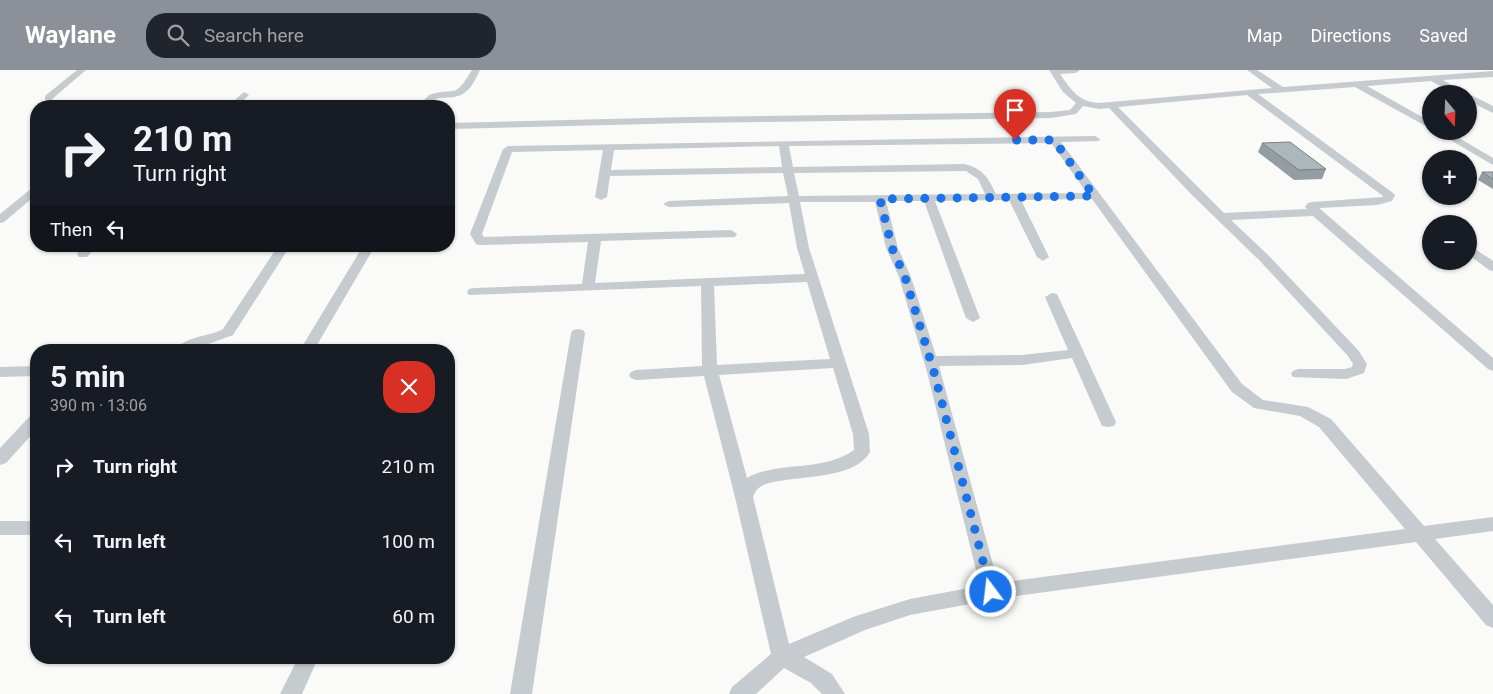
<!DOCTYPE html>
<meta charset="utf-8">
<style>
:root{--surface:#171b24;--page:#20242c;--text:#f1f3f6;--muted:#9ea1a6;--accent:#8c9099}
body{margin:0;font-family:Roboto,sans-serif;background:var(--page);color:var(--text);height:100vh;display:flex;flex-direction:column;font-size:19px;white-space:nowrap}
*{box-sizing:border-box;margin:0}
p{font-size:16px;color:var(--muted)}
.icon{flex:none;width:28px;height:28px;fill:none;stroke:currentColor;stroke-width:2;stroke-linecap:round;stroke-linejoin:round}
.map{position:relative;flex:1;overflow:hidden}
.side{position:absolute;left:30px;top:274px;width:425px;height:320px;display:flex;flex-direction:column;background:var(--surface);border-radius:20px;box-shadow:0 1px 4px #0004}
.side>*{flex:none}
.guide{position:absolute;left:30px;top:30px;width:425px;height:152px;border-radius:20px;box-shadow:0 1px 4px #0004;background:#171b24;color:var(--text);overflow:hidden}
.needle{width:32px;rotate:161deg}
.controls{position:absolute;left:1422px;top:15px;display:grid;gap:10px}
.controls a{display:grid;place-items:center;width:55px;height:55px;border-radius:50%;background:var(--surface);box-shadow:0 1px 4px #0004;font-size:25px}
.pin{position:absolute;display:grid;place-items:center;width:42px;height:42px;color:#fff;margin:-51px -21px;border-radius:50% 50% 50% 0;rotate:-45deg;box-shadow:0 0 5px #0007}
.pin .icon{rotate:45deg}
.me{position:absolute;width:55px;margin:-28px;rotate:345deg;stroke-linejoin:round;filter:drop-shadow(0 0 4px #0008)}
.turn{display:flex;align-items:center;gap:18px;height:105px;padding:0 20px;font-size:22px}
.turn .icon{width:65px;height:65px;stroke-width:2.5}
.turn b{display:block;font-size:35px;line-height:42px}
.then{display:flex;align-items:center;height:48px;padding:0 20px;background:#0003;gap:10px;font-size:19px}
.round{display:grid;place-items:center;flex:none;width:52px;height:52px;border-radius:20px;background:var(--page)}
.head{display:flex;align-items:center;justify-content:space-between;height:85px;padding:0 20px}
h1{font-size:30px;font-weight:700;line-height:38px}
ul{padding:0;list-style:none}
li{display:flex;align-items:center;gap:15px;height:75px;padding:0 20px}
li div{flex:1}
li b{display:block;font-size:19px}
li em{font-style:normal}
header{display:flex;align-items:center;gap:30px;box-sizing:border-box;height:70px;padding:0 25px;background:var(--accent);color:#fff}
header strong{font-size:24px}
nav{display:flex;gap:28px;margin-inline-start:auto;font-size:18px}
.search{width:350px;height:45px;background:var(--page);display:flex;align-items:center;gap:12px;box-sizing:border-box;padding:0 18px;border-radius:20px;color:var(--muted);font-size:19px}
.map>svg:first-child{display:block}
</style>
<header>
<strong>Waylane</strong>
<div class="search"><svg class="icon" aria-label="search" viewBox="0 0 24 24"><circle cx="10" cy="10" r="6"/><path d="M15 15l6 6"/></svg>Search here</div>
<nav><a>Map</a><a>Directions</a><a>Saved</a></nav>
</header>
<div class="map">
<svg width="1493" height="624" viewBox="0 0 1493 624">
<rect width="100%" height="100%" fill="#fafaf8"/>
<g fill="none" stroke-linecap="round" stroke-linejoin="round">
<!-- street -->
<g fill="#c5cbce" fill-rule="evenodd">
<path d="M77 0H86L51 30H45V26Z"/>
<path d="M472 0H480C476 8 472 18 464 23 452 32 437 22 427 36H418L429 25C457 16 453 31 472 0Z"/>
<path d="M1049 0H1080L1076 3 1060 4C1071 20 1079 32 1099 33L1272 18 1247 0H1257L1283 17 1493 1V7L1443 10 1466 24H1455L1431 11 1367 16 1431 52V59L1355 17 1258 24 1393 123 1395 125 1392 131 1377 135 1319 138 1493 288V301L1488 299 1313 146 1231 150 1268 185 1358 280 1367 294 1364 303 1346 309 1293 307 1291 304 1293 301 1298 299H1345L1352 297 1353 294 1348 286 1260 191 1192 125 1109 38 1099 39 1083 36 1076 44 1051 48 688 53 449 59V53L688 47 1051 42 1070 40 1076 33 1063 22ZM1247 25 1383 126V127L1312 132 1308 133 1305 137 1307 139 1224 143 1118 37Z"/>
<path d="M244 22 249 25 237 36H228Z"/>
<path d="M1469 24 1493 36V43L1469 31Z"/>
<path d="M1435 61H1447L1493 88V95Z"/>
<path d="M1095 66 1100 69 1099 71 1061 72 1242 314 1263 330 1308 337 1331 349 1424 456 1493 447V461L1435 469 1493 535V558L1486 555 1416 472 1008 527 910 545 865 560 804 587 832 604 845 624H822L811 613 784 598 756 624H729L732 617 771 584 735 427 704 306 636 310 631 308 629 305 631 302 636 300 702 296 701 216 469 225 467 222 469 219 474 218 582 214 588 172 480 175 476 174 470 164 503 79 508 76ZM1051 73 1087 123 996 124C988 107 982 98 964 94L793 97 789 76ZM779 76 782 97 611 100 614 80ZM603 80 595 127 601 130 607 127 610 106 783 103 788 126 669 131 663 134 669 137 789 133 797 178 805 204 595 213 601 171 735 167 737 164 731 160 484 167 482 164 512 82ZM966 101 978 109 985 124 799 126 794 103ZM1092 129 1232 322 1254 338 1300 346 1319 357 1405 459 998 513 939 296 1022 295 1072 288 1102 356 1108 357 1114 356 1116 352 1057 224 1052 223 1045 227 1068 280 1022 285 936 286 911 207 898 178 886 131H924L966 248 973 252 980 248 935 131 1009 130 1037 187 1043 191 1049 187 1021 130ZM800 132H875L886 178 899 207 927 302 980 516 910 529 853 547 789 574 753 427C755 421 759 416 766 414 793 405 854 411 870 382L869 364 809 178ZM807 212 830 289 717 295 714 216ZM833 298 853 364 854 380C821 403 780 390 747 408L719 305Z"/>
<path d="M36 117V125L4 152 0 153V144L32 118Z"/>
<path d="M1469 175 1493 191V201L1489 200 1469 185Z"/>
<path d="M84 176H97L87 187H79L77 184Z"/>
<path d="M278 176H290L233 265 192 280H175C185 266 209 267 223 259Z"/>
<path d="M363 176H375L314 280H300Z"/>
<path d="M578 259 583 260 585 263 532 624H510L571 263 573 260Z"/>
<path d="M36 296V306L0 307V297Z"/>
<path d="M36 345V360L6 393 0 395V378L30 346Z"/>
<rect x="0" y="451" width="36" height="14"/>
<path d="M298 588H318L302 624H280Z"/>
</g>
</g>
<!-- wall -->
<g fill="#949da1">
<path d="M1262 73 1326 99 1322 109 1294 110 1258 82Z"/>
<path d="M1482 102H1493V119L1478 110Z"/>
</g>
<!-- building -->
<g fill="#acb7bb" stroke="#788083">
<path d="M1290 72 1326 99 1299 100 1262 73Z"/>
<path d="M1482 102H1493V109Z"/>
</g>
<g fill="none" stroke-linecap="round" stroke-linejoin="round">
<!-- route -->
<path stroke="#1a73e8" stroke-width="9" stroke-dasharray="0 16.2" d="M991 522 934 302 905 207 892 178 880 129 1094 126 1054 70H1015"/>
</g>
</svg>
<div class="controls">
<a><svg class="needle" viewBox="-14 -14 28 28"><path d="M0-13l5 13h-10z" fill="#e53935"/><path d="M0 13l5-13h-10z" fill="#9ea1a6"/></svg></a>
<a>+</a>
<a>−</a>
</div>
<div class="pin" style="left:1015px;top:70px;background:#d93025"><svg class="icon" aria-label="arrive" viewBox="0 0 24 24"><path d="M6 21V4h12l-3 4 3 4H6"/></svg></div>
<svg class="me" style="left:991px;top:522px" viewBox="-20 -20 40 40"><circle r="17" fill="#1a73e8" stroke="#fff" stroke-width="3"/><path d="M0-11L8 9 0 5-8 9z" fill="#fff"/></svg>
<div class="guide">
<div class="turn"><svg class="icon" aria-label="right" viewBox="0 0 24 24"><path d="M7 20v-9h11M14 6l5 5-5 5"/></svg><div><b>210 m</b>Turn right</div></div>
<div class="then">Then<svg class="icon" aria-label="left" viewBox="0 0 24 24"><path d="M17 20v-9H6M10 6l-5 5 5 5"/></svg></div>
</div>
<section class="side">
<div class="head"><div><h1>5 min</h1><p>390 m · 13:06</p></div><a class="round" style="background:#d93025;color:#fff"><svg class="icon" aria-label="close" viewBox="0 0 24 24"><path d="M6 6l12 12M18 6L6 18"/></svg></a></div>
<ul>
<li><svg class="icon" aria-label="right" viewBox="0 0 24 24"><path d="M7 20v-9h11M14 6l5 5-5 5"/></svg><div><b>Turn right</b></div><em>210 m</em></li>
<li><svg class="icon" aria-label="left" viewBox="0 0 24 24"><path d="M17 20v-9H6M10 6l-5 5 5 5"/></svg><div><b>Turn left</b></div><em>100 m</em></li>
<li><svg class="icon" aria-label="left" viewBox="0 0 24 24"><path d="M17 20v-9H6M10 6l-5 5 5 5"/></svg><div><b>Turn left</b></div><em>60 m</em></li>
</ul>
</section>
</div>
